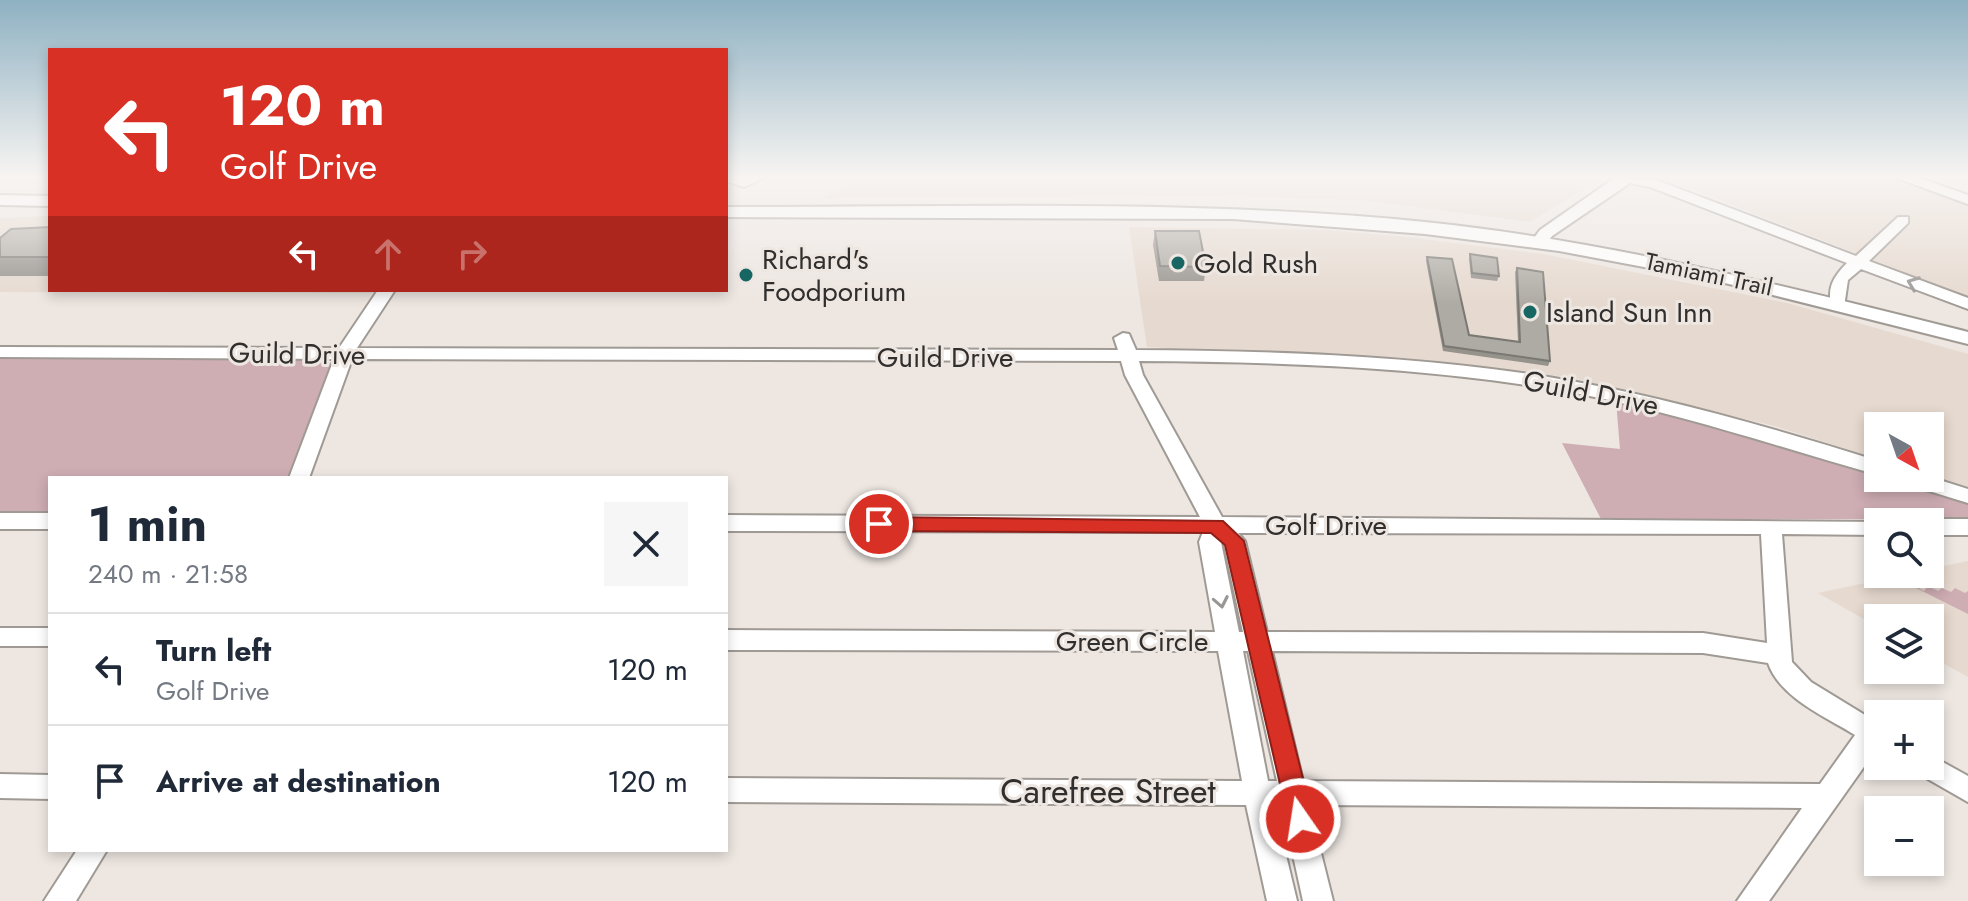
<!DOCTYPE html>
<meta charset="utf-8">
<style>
:root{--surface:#fff;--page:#f6f6f7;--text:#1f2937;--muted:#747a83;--line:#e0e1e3}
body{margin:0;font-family:Jost,sans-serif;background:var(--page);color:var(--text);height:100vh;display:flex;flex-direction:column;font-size:30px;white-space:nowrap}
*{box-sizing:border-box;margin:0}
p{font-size:26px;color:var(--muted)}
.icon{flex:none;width:44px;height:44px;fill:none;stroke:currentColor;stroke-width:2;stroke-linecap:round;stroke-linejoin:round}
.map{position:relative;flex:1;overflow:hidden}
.drawer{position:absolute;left:48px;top:476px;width:680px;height:376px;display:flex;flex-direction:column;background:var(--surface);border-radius:0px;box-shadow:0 4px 12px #0003}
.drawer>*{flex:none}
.banner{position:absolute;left:48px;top:48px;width:680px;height:244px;border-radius:0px;box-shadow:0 4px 12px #0003;background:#d93025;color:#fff;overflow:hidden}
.needle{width:52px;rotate:140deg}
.controls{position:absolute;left:1864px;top:412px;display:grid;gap:16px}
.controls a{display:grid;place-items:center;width:80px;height:80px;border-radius:0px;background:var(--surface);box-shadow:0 4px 12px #0003;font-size:40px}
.pin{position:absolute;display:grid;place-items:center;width:68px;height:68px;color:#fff;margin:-34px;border:4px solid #fff;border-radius:50%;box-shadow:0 2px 8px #0007}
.me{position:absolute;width:88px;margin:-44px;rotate:347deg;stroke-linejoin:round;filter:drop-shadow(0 0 6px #0008)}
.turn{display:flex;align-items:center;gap:28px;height:168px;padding:0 40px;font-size:36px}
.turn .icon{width:104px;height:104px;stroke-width:2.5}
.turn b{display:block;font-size:56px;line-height:68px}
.lanes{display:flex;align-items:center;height:76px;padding:0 40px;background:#0003;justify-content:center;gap:40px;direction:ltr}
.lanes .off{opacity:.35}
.round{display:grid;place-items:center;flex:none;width:84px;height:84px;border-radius:0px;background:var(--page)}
.overview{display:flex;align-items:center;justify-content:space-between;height:136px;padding:0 40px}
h1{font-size:48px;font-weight:700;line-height:60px}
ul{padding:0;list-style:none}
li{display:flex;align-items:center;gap:24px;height:112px;padding:0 40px;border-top:2px solid var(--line)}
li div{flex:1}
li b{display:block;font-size:30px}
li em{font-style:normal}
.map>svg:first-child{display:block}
</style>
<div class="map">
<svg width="1968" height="901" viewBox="0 0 1968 901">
<rect width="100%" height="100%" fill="#ede6e1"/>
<!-- built -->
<g fill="#e6d9cf">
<path d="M871 177H1604L1530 222 1361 200 1212 196 821 198Z"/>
<path d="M1883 177 1968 206V297L1663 178Z"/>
<path d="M50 216V290H383L380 293 0 292V218Z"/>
<path d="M1129 227 1326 230 1408 237 1544 254 1787 303 1968 354V488L1930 476V426H1878V459L1775 426 1568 377 1409 359 1147 347Z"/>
<path d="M1968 561V677L1930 656V618H1878V627L1818 593 1908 574H1930V569Z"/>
</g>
<!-- green -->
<g fill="#ceadb3">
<path d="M0 356 319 358 330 363 331 368 292 478H50V516H0Z"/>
<path d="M1616 401 1680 417 1968 503V519H1601L1562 443 1620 449Z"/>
<path d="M1904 577 1916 580 1915 586 1924 591 1928 586 1938 591 1942 588 1951 592 1955 588 1965 593 1968 591V614L1898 579Z"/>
</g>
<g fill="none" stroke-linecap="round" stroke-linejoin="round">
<defs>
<g id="minor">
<path d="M726 177H766L744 187 726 181Z"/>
<path d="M1616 177 1659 181 1856 256 1898 217H1908V223L1869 261 1968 298V309L1861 269 1848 280 1844 307H1832C1826 288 1834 276 1847 263L1650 187 1630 183 1552 236 1545 245H1533L1531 242 1540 230Z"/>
<path d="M1894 177H1917L1968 195V204Z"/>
<path d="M378 290H395L357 348 1118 350 1114 338 1123 333 1129 334 1136 350C1269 351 1404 355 1536 375 1652 393 1766 426 1878 461V475C1779 447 1682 414 1580 394 1435 367 1286 362 1139 361L1143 375 1222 517 1886 522H1878V535L1782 534 1792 662 1811 682 1878 723V747L1769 901H1737L1802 808 1309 805 1333 901H1303L1282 805H1274L1297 901H1267L1246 805 726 802V778L1242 781 1218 651 726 650V630L1215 632 1199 542 1203 532 726 531V515L1200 517 1125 375 1121 361 352 359 309 478H289L334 359 0 357V347L339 348ZM1238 533 1761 534 1767 643 1703 633 1267 632 1245 541ZM1221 542 1224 545 1243 632H1239ZM1243 651H1248L1277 781H1268ZM1272 651 1703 653 1768 663C1780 698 1826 717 1855 735L1820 784 1303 781Z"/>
<path d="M1930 477 1968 489V503L1903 483 1900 478Z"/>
<rect x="0" y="513" width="50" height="16"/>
<path d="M1930 519H1968V535H1930V522H1922Z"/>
<rect x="0" y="628" width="50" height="18"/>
<path d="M1930 755 1968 776V802L1919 774 1915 766H1930Z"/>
<path d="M0 774 50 775V799L0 798Z"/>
<path d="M77 850H107L76 901H44Z"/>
</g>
<g id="major">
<path d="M0 195 50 196V206L0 205Z"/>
<path d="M726 207C959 207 1193 199 1425 222 1610 241 1788 287 1968 332V344L1713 280 1559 251 1425 234 1233 219 726 217Z"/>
</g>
</defs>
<!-- minor casing -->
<use href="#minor" stroke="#a09a95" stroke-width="4"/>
<!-- major casing -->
<use href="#major" stroke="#a09a95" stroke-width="4"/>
<!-- minor -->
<use href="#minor" fill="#fff" fill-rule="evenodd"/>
<!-- major -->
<use href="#major" fill="#fff" fill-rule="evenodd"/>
</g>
<!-- wall -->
<g fill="#96938d">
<path d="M50 227V276H0V238Z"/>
<path d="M1155 231 1206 267 1204 281H1159L1153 245Z"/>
<path d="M1470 254 1499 276 1497 281 1471 278 1469 259Z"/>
<path d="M1427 257 1469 335 1518 342 1515 272 1517 268 1550 361 1548 366 1443 351 1426 261Z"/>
</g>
<!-- building -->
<g fill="#aeaba4" stroke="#7a7873" stroke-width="2">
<path d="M50 227V257H0V238L11 229Z"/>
<path d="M1155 231H1199L1206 267 1160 266Z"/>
<path d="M1470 254 1497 258 1499 276 1472 273Z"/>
<path d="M1427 257 1452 259 1469 335 1520 342 1517 268 1543 272 1550 361 1444 346Z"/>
</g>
<!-- one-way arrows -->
<defs><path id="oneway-chevron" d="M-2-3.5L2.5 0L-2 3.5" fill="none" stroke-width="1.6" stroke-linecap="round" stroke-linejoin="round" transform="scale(2)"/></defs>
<g stroke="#989796">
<use href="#oneway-chevron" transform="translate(1913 283) rotate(-159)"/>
<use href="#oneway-chevron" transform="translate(1221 602) rotate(79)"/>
</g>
<!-- sky -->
<linearGradient id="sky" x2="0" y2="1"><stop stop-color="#8eb1c2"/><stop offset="0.58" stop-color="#f7f4f2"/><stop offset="1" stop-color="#f7f4f2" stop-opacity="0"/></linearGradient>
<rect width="1968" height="304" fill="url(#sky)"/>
<!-- route -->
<path fill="#d93025" stroke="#8d1f18" stroke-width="2" d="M879 517 1223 521 1244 541 1313 819 1309 827 1300 831 1292 827 1288 819 1225 545 1211 533 879 531 869 524Z"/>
<!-- markers -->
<g fill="#176664" stroke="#ede6e1" stroke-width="3">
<circle cx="1178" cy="263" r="8"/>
<circle cx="746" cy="275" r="8"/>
<circle cx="1530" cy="312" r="8"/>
</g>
<g text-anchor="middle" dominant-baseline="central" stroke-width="6" stroke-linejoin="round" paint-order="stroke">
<!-- far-street labels -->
<g font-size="24" fill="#312f2d" stroke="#ede6e1">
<text transform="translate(1709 274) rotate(12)">Tamiami Trail</text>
</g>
<!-- poi labels -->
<g font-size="28" fill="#312f2d" stroke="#ede6e1" text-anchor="start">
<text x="762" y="259">Richard's<tspan x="762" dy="32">Foodporium</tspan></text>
<text x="1194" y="263">Gold Rush</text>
<text x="1546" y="312">Island Sun Inn</text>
</g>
<!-- street labels -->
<g font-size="28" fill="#312f2d" stroke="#ede6e1">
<text transform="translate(297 354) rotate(1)">Guild Drive</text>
<text x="945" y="357">Guild Drive</text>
<text transform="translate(1591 393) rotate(11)">Guild Drive</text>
<text x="1326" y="525">Golf Drive</text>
<text x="1132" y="641">Green Circle</text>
</g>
<!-- near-street labels -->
<g font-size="34" fill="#312f2d" stroke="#ede6e1">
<text x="1108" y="791">Carefree Street</text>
</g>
</g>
</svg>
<div class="controls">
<a><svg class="needle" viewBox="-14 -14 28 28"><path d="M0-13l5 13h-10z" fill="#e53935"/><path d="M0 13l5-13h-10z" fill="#747a83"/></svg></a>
<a><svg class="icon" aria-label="search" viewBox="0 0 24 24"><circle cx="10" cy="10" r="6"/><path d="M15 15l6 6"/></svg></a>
<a><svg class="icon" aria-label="layers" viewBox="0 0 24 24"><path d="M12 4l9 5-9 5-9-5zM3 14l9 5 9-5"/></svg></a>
<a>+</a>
<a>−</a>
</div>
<div class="pin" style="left:879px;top:524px;background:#d93025"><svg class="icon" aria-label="arrive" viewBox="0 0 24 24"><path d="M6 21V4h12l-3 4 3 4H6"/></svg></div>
<svg class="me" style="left:1300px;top:819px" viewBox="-20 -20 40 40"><circle r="17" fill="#d93025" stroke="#fff" stroke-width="3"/><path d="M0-11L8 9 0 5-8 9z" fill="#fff"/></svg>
<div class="banner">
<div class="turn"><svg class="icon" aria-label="left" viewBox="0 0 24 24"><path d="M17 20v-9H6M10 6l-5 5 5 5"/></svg><div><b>120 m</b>Golf Drive</div></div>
<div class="lanes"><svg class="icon" aria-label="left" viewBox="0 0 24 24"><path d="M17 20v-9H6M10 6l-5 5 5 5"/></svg><svg class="icon off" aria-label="ahead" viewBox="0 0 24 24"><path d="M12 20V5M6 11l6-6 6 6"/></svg><svg class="icon off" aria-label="right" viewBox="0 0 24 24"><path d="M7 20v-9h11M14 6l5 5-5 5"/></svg></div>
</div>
<section class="drawer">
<div class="overview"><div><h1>1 min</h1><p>240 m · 21:58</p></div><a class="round"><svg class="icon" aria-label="close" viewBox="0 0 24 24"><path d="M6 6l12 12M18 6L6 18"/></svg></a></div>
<ul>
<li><svg class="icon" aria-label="left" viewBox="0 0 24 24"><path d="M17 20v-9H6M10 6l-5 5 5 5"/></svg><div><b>Turn left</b><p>Golf Drive</p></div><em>120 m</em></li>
<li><svg class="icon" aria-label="arrive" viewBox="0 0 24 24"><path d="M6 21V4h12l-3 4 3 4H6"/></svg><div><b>Arrive at destination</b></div><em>120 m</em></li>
</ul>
</section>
</div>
